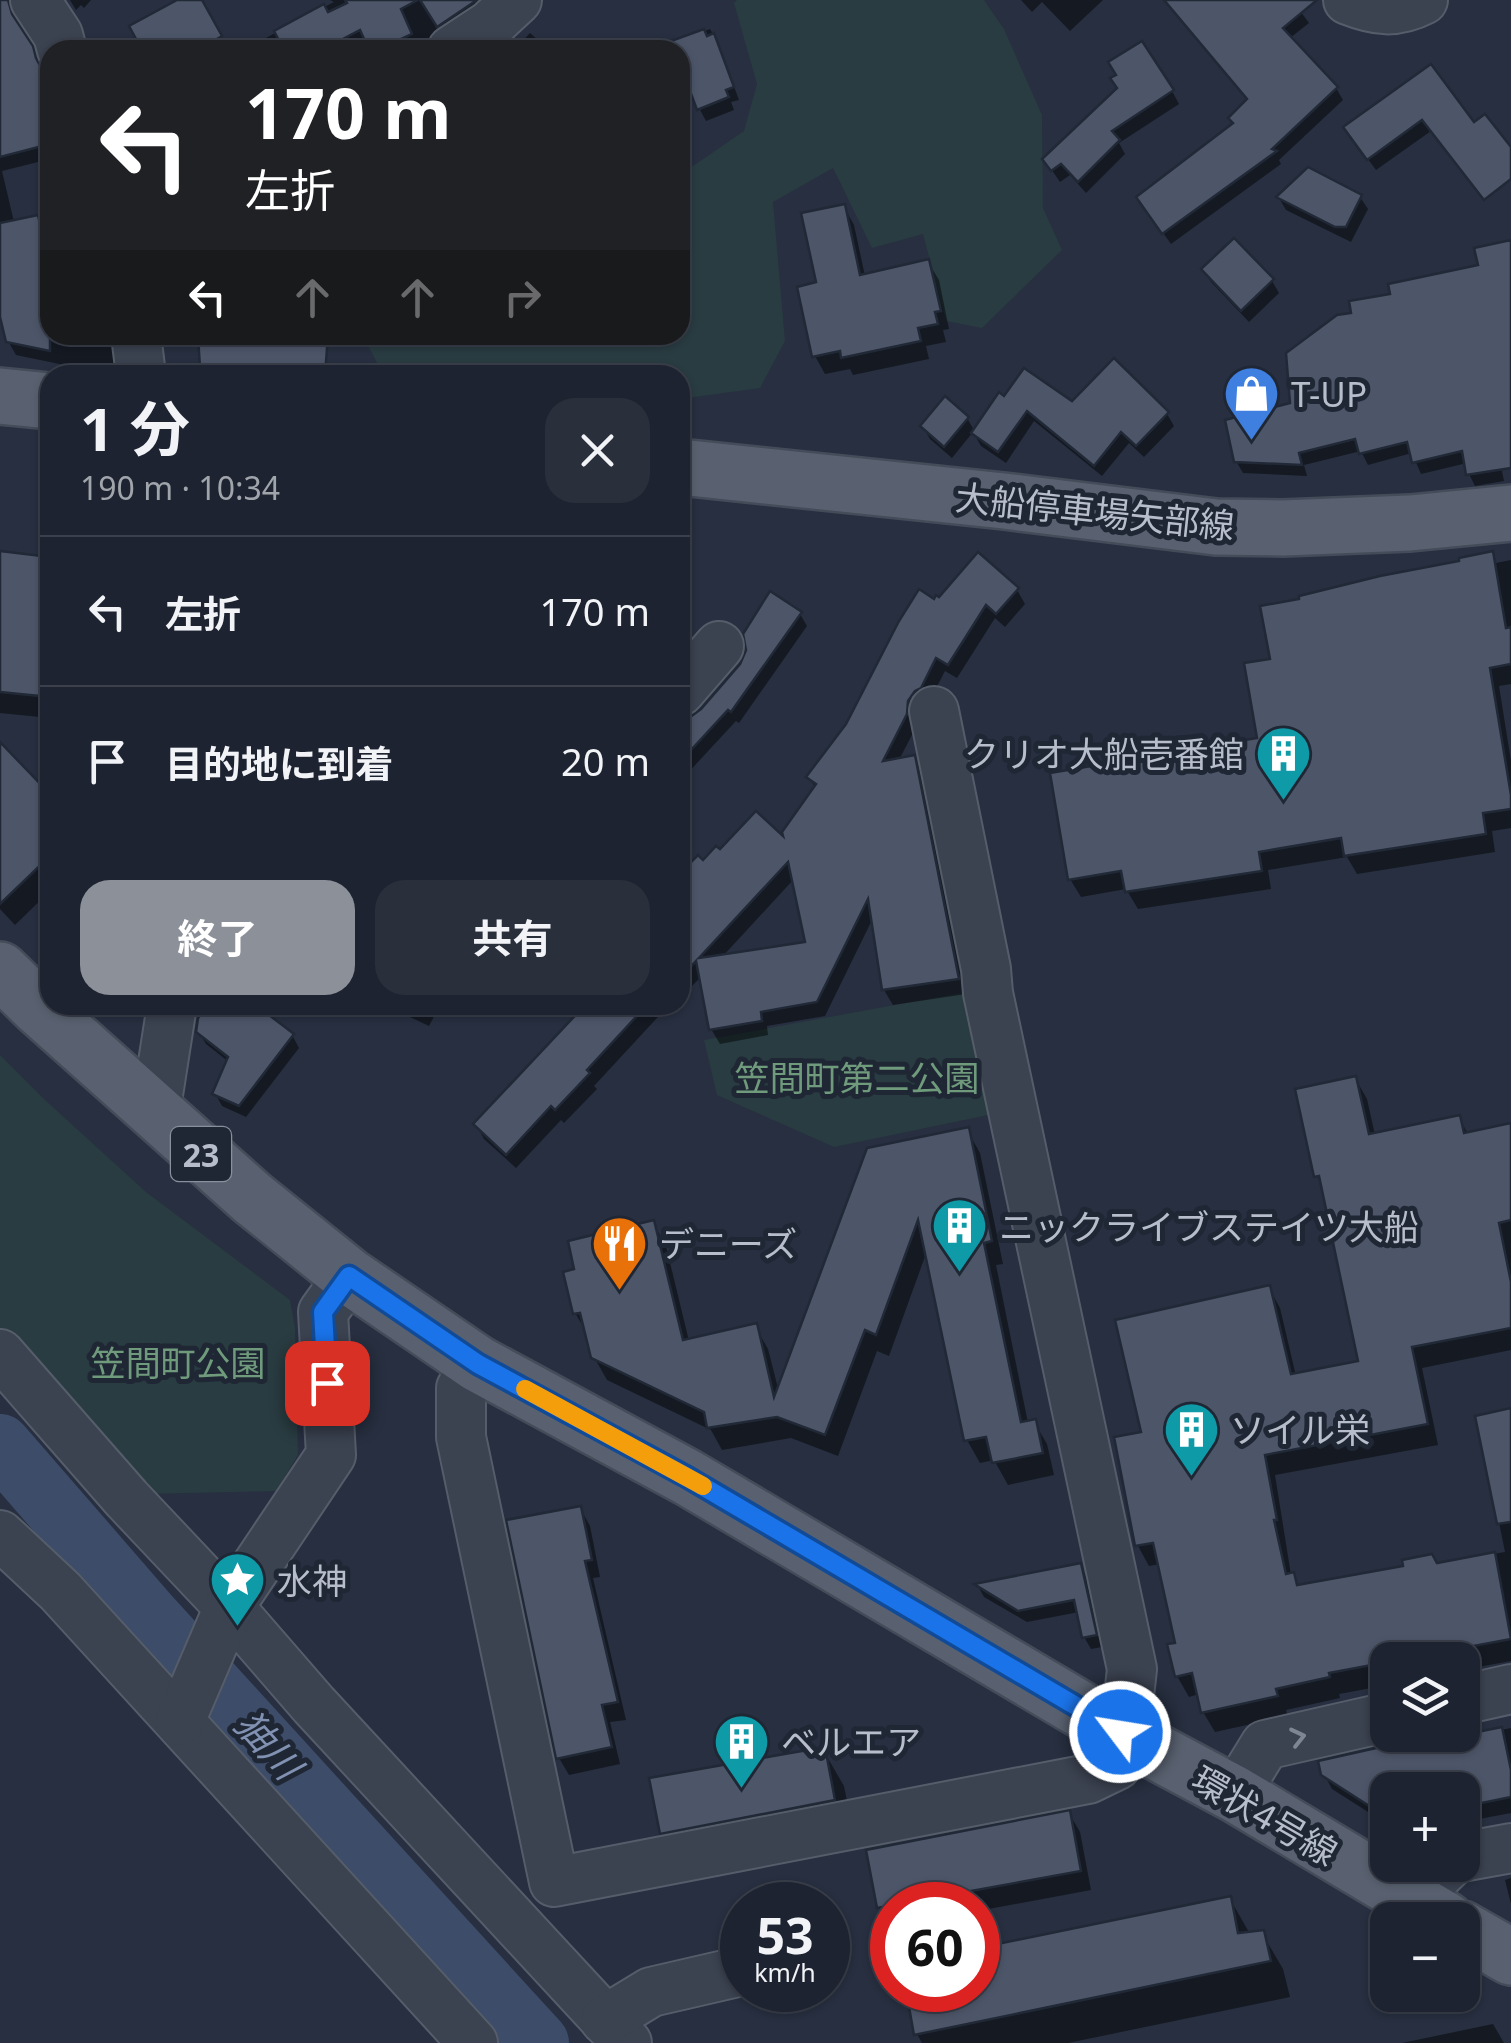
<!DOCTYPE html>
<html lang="ja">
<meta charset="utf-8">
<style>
:root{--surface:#1d2330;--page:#2a2f3c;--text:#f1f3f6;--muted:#a0a4ab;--line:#3b404c;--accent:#8c9099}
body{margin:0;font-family:"Noto Sans","Noto Sans JP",sans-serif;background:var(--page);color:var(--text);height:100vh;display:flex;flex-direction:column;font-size:38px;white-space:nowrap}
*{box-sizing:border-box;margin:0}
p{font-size:32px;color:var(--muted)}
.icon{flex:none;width:55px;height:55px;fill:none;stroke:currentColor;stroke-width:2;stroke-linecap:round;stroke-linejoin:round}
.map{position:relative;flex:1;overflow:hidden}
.side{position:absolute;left:40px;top:365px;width:650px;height:650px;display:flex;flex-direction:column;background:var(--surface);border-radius:30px;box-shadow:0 2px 8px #0004,0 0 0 2px var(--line)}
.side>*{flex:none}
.top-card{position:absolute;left:40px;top:40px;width:650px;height:305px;border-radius:30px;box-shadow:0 2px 8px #0004,0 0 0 2px var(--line);background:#202124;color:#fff;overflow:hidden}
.buttons{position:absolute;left:1370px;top:1642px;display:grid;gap:20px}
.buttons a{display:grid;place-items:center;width:110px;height:110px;border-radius:20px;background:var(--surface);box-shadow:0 2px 8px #0004,0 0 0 2px var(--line);font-size:50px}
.speed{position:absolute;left:720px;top:1882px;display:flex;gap:20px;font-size:50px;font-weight:700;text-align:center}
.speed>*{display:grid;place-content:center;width:130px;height:130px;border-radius:50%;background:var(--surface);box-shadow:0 2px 8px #0004,0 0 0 2px var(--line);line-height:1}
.speed small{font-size:25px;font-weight:400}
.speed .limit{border:15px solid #d22;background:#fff;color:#111}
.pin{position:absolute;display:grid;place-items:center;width:85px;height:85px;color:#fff;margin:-42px;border-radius:20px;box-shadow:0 5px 15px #0006}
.me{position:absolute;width:110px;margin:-55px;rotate:301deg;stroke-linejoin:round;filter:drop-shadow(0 0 8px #0008)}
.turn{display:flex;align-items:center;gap:35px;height:210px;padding:0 40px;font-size:45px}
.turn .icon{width:130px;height:130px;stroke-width:2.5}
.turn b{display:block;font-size:70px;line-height:85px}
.lanes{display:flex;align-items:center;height:95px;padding:0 40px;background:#0003;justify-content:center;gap:50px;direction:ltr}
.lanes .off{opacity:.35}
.round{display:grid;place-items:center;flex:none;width:105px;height:105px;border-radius:30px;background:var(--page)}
.summary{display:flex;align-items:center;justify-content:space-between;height:170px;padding:0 40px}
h1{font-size:60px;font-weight:700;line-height:75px}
.primary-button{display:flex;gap:20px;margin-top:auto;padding:20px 40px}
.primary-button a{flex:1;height:115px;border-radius:30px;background:var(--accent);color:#fff;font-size:40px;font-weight:700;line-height:115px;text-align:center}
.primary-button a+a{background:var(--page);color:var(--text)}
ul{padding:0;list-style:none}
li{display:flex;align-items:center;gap:30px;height:150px;padding:0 40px;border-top:2px solid var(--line)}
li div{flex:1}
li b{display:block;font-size:38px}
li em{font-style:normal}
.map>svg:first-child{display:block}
</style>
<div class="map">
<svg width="1511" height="2043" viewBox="0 0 1511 2043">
<rect width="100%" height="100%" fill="#272f40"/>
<!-- green -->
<g fill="#293c41">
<path d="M737 0H984L1004 29 1042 115 1043 208 1062 250 982 328 946 321 923 234 872 248 833 168 773 202 785 341 760 388 680 399V375H383L363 335H680V175L744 131 757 84 734 3Z"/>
<path d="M971 991 998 1113 834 1147 717 1095 704 1040Z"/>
<path d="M0 1055 44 1099 146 1192 290 1300 295 1328 298 1455 276 1491 138 1494 87 1439 0 1331Z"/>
</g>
<!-- shadow -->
<g fill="#0007" fill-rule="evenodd">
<path d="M0 0H19L14 18 43 72 50 76V159L2 171 14 222 36 217 44 230 48 247H50V335H111L117 366 98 372 16 355 8 341 0 306Z"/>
<path d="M70 0H91L84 8 81 5 76 10Z"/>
<path d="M182 0H200L227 50H145Z"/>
<path d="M330 0H498L469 23 413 50H372L368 43 354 50H243L334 2Z"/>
<path d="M1021 0H1103L1070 31 1042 2 1032 12Z"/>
<path d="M1166 0H1292L1309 23 1290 38 1336 88 1343 100 1279 160 1281 164 1171 244 1146 209 1234 125 1249 101 1173 11Z"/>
<path d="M710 29 717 41 739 100 731 102 734 110 706 121 699 108 680 57V50H677L675 42Z"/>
<path d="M530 33 549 50H514Z"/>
<path d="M1430 67 1473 126 1511 151V171L1431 131 1376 170 1354 140Z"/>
<path d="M1120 89 1172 91 1179 104 1119 143 1125 154 1086 193 1070 175 1060 182 1045 160Z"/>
<path d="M1360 197 1368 209 1351 242 1286 210 1279 198Z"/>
<path d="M844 207 854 225 865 276 928 262 939 280 949 329 943 330 946 342 926 346 929 359 853 375 850 369 825 374 815 356Z"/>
<path d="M1511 242V464L1501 466 1504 481 1475 486 1469 474 1467 463 1421 474 1412 453 1368 465 1361 451 1304 465 1307 476 1243 473 1236 461 1293 405 1354 315 1393 296 1481 267Z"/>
<path d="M1204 270 1272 281 1279 293 1249 322 1211 282Z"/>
<path d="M222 335H312L316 375H206L202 367Z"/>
<path d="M1000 396 1167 414 1174 426 1144 457 1129 443 1102 476 1034 421 1006 463 981 446 973 432 952 458 930 439 923 427 967 418 975 432Z"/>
<path d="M0 554 50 559V718L0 713Z"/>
<path d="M1491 554 1496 563 1511 560V684L1499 686 1511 761V828L1492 831 1495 852 1357 874 1347 857 1268 870 1271 889 1138 909 1126 889 1081 897 1070 879 1260 741 1273 661Z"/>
<path d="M1017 590 1025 604 1005 627 995 618 957 678 945 671 899 760 913 757 922 772 966 994 893 1005 884 990 873 918 825 1016 767 1026 768 1035 720 1044 711 1029 702 976 680 998V884L703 863 720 853 787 843 816 789 809 777 934 603ZM794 879 808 944 722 957Z"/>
<path d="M800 614 807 626 739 723 736 721 684 777 680 773V719L689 720 702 712Z"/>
<path d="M0 766 50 797V891L15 925 0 909Z"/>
<path d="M211 1005H259L267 1016 292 1035 299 1048 246 1117 222 1106 215 1093 229 1062 206 1044 198 1031Z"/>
<path d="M392 1005H440L429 1026 395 1010Z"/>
<path d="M583 1005H669L594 1086 597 1089 564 1123 561 1120 516 1168 484 1139 476 1124 577 1017 575 1014Z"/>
<path d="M1355 1078 1367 1099 1375 1135 1459 1118 1468 1134 1511 1125V1350L1422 1368 1438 1445 1275 1475 1291 1575 1300 1587 1505 1552 1478 1418 1511 1411V1661L1462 1670V1660H1388V1685L1339 1694 1340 1698 1286 1710 1288 1716 1215 1732 1203 1712 1199 1694 1189 1697 1177 1676 1178 1645 1160 1564 1149 1566 1138 1546 1144 1434 1269 1288 1280 1308 1296 1376 1361 1363 1324 1190 1317 1176 1298 1090Z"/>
<path d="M967 1130 980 1153 1003 1264 996 1265 1028 1423 1034 1422 1047 1444 1054 1475 1008 1485 994 1460 980 1463 967 1440 927 1251 889 1356 877 1351 838 1456 791 1438 722 1450 711 1430 607 1380 594 1357 589 1336 575 1313 653 1223 666 1246 689 1341 755 1326 768 1349 779 1392Z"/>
<path d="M580 1508 590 1526 600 1577 593 1578 626 1720 610 1722 620 1764 569 1775 559 1758Z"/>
<path d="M1080 1566 1087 1578 1102 1647 1091 1649 1084 1637 1079 1612 1027 1622 984 1597 978 1586Z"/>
<path d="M1511 1728V1813L1474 1820 1479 1841 1462 1845V1790H1388V1827L1382 1828 1376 1817 1332 1789 1324 1774 1395 1746 1411 1735H1447L1450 1740Z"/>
<path d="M823 1750 844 1786 854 1836 683 1869 663 1833Z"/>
<path d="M1069 1813 1080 1832 1091 1890 978 1911V1905H892V1926L890 1927 879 1908Z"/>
<path d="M1511 1878V1904L1505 1880Z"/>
<path d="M1230 1899 1250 1934 1262 1933 1283 1969 1290 1997 1068 2043H922L917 2034 908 1990H978V1951Z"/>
<path d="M1493 2024 1504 2043H1402Z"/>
</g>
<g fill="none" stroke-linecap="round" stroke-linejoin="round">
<!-- river -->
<path stroke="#3d4c68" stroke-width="62" d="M0 1445 151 1619 538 2043"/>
</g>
<!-- building -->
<g fill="#4d5669" stroke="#212937" stroke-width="2.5" fill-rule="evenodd">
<path d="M0 0H8L12 14 33 46 36 58 42 69 50 74V144L0 157Z"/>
<path d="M177 0H202L222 36 198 50H142L129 26Z"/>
<path d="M345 0H418L401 9 412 34 378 50H369L360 30 322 50H284L274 31 324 4 328 12 347 3Z"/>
<path d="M420 0H477L437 27Z"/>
<path d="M1164 0H1317L1283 28 1338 87 1272 149 1277 151 1162 234 1136 197 1233 123 1228 118 1247 99Z"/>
<path d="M704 29 707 36 714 33 734 87 726 90 729 97 697 110 680 64V50H675L671 41Z"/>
<path d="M1142 41 1174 90 1112 131 1120 140 1078 182 1061 164 1051 171 1042 159 1117 88 1110 78 1116 75 1108 62Z"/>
<path d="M1431 64 1474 122 1485 114 1511 147V179L1484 200 1422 120 1367 160 1343 127Z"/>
<path d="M1308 167 1362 195 1346 227H1335L1276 197Z"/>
<path d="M845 204 860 275 929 259 941 311 935 312 938 324 918 328 921 341 841 358 840 351 812 357 797 287 816 282 801 213Z"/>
<path d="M38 215 50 267V351L6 342 0 317V223Z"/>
<path d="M1234 238 1274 279 1241 311 1201 269Z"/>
<path d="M1511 240V468L1466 475 1462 451 1412 463 1407 442 1359 454 1355 439 1299 453 1302 465 1234 462 1225 420 1290 403 1286 353 1337 315 1351 313 1349 301 1390 294 1388 284 1478 265 1474 248Z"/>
<path d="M198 335H328L325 375H272L273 366 200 368Z"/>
<path d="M1114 358 1169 412 1136 446 1121 432 1094 466 1027 411 998 452 971 433 999 392 1004 396 1024 368 1072 401Z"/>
<path d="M945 396 969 417 944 447 920 426Z"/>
<path d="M0 551 50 557V697L0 692Z"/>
<path d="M1493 551 1506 628 1511 627V664L1490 668 1511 795V809L1483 813 1486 834 1344 856 1341 838 1259 852 1262 871 1125 892 1121 871 1068 880 1050 773 1257 738 1244 663 1270 659 1260 606 1299 599V596L1380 576 1459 561V558Z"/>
<path d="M978 552 1019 588 996 614 986 605 948 665 936 658 921 688 915 691 908 701 907 714 883 761 915 755 959 979 882 990 868 899 817 1002 761 1012 762 1021 709 1030 696 961 680 979V873L698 855 703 860 716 846 720 849 756 811 783 836 782 832 816 784 806 777 846 724 899 621 919 589 934 599 936 595 939 597ZM788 862 805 942 699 958Z"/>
<path d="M770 591 802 612 731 712 728 710 680 762V718L690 717 701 709 740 664 746 650 743 634Z"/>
<path d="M0 742 50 794V856L0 904Z"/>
<path d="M208 1005H256L294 1034 239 1106 212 1094 228 1057 196 1032 198 1018Z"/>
<path d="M585 1005H647L587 1070 590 1073 555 1110 551 1106 506 1155 473 1124Z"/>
<path d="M1356 1076 1369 1134 1460 1115 1464 1133 1511 1123V1220L1499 1223 1511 1282V1328L1412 1347 1428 1424 1265 1455 1277 1520H1274L1286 1574 1294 1572 1297 1585 1403 1566 1402 1560 1432 1554 1437 1563 1495 1552 1511 1639 1399 1660H1388V1662L1329 1673 1330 1677 1276 1689 1278 1696 1201 1713 1192 1673 1175 1677 1167 1644 1175 1643 1153 1543 1135 1546 1114 1437 1141 1432 1115 1320 1270 1285 1291 1374 1358 1361 1319 1176 1314 1177 1295 1089Z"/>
<path d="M969 1127 992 1241 984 1243 1021 1422 1036 1419 1043 1453 992 1463 986 1437 964 1441 918 1220 876 1335 865 1330 825 1435 777 1417 707 1428 704 1412 591 1358 580 1313 573 1314 563 1272 574 1269 568 1241 654 1220 683 1340 757 1323 774 1397 867 1148Z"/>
<path d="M1511 1408V1522L1497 1524 1475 1416Z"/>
<path d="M581 1506 592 1560 585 1561 618 1702 602 1705 612 1747 556 1759 506 1520Z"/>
<path d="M1081 1563 1097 1635 1082 1638 1074 1600 1018 1611 974 1584Z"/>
<path d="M1502 1727 1511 1770V1797L1462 1807V1790H1388V1818L1321 1775 1318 1761 1394 1744 1408 1735H1462Z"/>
<path d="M825 1747 835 1800 660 1834 649 1778Z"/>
<path d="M1070 1810 1081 1871 877 1908 866 1850Z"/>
<path d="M1231 1896 1238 1933 1264 1930 1271 1961 914 2035 906 1990H978V1948Z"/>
</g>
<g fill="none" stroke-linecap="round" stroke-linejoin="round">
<defs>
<g id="minor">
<path d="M35 0 58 35 62 50"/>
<path d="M1348 0C1376 11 1396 14 1423 0"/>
<path d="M452 50 490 25 517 0"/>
<path d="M136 335 141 375"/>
<path d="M680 691 719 646"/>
<path d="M934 711 986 969 988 993 1132 1669 1128 1705 1119 1732"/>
<path d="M155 1114 172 1005"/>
<path d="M0 1354 127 1499 229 1607 314 1705 627 2043"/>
<path d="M478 1364 461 1388V1437L554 1882 1088 1779 1117 1765 1134 1741"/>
<path d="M0 1535 60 1591 473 2043"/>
<path d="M1462 1700 1511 1689"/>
<path d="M180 1721 229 1607 331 1455 323 1312 349 1276"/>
<path d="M1235 1794 1265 1745 1388 1717"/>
<path d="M1462 1857 1511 1848"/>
<path d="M1411 1901 1448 1865"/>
<path d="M605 2020 651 1992 742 1971"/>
</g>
<g id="major">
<path d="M0 396 50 401"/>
<path d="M680 467 1004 501 1216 527 1283 528 1410 523 1511 513"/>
<path d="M0 970 38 1007 252 1198 349 1276 478 1364 687 1477 1119 1732 1235 1794 1446 1920"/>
<path d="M1462 1929 1511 1957"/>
</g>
</defs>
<!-- minor casing -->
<use href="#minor" stroke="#555d6a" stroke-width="52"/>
<!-- major casing -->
<use href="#major" stroke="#444b59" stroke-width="60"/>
<!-- minor -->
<use href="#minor" stroke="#3b4250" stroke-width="48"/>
<!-- major -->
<use href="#major" stroke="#596170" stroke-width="55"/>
</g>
<!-- one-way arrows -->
<defs><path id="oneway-chevron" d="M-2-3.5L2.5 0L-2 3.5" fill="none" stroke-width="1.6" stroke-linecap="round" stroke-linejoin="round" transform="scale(2.5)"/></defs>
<use stroke="#7f8693" href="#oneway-chevron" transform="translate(1298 1737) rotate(-13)"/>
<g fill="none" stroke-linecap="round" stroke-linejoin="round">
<defs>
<path id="route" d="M327 1383 323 1312 349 1276 478 1364 687 1477 1120 1732"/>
</defs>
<!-- route casing -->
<use href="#route" stroke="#114b97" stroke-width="25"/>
<!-- route -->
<use href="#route" stroke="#1a73e8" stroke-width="18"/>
<!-- slow -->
<path stroke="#f59e0b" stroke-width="18" d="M525 1389 703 1486"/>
</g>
<!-- icons -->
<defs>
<symbol id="shop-pin" viewBox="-11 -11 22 30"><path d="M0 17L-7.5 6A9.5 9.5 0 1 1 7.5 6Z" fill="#3f7fe0" stroke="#1f2735"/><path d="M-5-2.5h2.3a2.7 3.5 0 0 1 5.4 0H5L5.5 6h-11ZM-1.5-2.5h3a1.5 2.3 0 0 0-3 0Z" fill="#fff"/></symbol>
<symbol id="building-pin" viewBox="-11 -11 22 30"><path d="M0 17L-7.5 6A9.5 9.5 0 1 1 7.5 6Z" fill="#0f9aa8" stroke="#1f2735"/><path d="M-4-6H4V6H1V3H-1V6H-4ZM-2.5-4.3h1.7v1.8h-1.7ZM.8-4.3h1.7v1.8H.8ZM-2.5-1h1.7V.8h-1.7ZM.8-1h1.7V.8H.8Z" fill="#fff"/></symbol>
<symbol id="restaurant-pin" viewBox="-11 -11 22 30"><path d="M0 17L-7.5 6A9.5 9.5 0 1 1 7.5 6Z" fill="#e8710a" stroke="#1f2735"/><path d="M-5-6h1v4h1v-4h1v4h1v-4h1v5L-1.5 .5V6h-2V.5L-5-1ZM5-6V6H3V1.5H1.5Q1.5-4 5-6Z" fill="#fff"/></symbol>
<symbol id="sight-pin" viewBox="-11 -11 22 30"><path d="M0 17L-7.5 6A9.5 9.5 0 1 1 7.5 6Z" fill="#0f9aa8" stroke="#1f2735"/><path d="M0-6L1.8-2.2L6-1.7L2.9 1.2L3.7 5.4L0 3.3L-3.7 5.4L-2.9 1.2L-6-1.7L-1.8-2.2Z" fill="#fff"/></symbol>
</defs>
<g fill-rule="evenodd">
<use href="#shop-pin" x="1220" y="362" width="63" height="86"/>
<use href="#building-pin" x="1252" y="722" width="63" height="86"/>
<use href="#building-pin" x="928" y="1194" width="63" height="86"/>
<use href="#restaurant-pin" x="588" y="1212" width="63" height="86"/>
<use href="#building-pin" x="1160" y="1398" width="63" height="86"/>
<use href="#sight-pin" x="206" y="1548" width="63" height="86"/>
<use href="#building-pin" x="710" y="1710" width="63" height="86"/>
</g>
<g text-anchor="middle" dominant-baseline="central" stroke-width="10" stroke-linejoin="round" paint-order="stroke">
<!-- shield labels -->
<rect fill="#1f2735" stroke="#89909d" stroke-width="2.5" x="171" y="1127" width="60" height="54" rx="8"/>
<g font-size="32" font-weight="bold" fill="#b7bdca">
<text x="201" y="1154">23</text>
</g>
<!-- poi labels -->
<g font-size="35" fill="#b7bdca" stroke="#1f2735" text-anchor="start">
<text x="1291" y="393">T-UP</text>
<text x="1244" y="753" text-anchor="end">クリオ大船壱番館</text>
<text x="999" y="1226">ニックライブステイツ大船</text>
<text x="659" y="1243">デニーズ</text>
<text x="1230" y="1429">ソイル栄</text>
<text x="277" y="1580">水神</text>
<text x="781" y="1741">ベルエア</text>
</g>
<!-- street labels -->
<g font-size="35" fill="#b7bdca" stroke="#1f2735">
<text transform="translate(1095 511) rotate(6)">大船停車場矢部線</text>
<text transform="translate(1265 1815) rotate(30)">環状4号線</text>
</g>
<!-- park labels -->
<g font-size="35" fill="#6f9a7c" stroke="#1f2735">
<text x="857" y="1077">笠間町第二公園</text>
<text x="178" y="1362">笠間町公園</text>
</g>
<!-- water labels -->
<g font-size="38" font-style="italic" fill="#8091b1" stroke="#1f2735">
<text transform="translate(269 1744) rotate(48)">㹨川</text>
</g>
</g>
</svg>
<div class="buttons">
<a><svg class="icon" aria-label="layers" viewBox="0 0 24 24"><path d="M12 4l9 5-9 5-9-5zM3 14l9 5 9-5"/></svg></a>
<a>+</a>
<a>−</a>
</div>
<div class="speed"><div>53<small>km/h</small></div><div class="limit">60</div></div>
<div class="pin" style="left:327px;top:1383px;background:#d93025"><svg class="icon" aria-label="arrive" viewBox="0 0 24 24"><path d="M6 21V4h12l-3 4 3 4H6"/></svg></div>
<svg class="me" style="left:1120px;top:1732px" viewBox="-20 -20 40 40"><circle r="17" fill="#1a73e8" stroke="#fff" stroke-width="3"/><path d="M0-11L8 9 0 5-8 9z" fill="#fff"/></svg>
<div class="top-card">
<div class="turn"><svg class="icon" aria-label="left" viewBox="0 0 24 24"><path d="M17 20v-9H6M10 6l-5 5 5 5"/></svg><div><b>170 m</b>左折</div></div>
<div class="lanes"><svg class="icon" aria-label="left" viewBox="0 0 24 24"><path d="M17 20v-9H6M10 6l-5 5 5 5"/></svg><svg class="icon off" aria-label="ahead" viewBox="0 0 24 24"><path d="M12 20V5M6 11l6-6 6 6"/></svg><svg class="icon off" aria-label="ahead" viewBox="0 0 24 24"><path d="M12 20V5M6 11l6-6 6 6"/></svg><svg class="icon off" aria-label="right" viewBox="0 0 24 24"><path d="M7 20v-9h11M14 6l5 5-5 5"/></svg></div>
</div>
<section class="side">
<div class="summary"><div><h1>1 分</h1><p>190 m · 10:34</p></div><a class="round"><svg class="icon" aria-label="close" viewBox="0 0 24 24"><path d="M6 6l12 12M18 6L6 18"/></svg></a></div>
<ul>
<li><svg class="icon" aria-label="left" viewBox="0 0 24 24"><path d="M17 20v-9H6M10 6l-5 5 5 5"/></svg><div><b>左折</b></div><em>170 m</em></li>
<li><svg class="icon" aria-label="arrive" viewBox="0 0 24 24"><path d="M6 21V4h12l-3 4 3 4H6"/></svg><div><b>目的地に到着</b></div><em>20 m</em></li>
</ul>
<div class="primary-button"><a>終了</a><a>共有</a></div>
</section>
</div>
